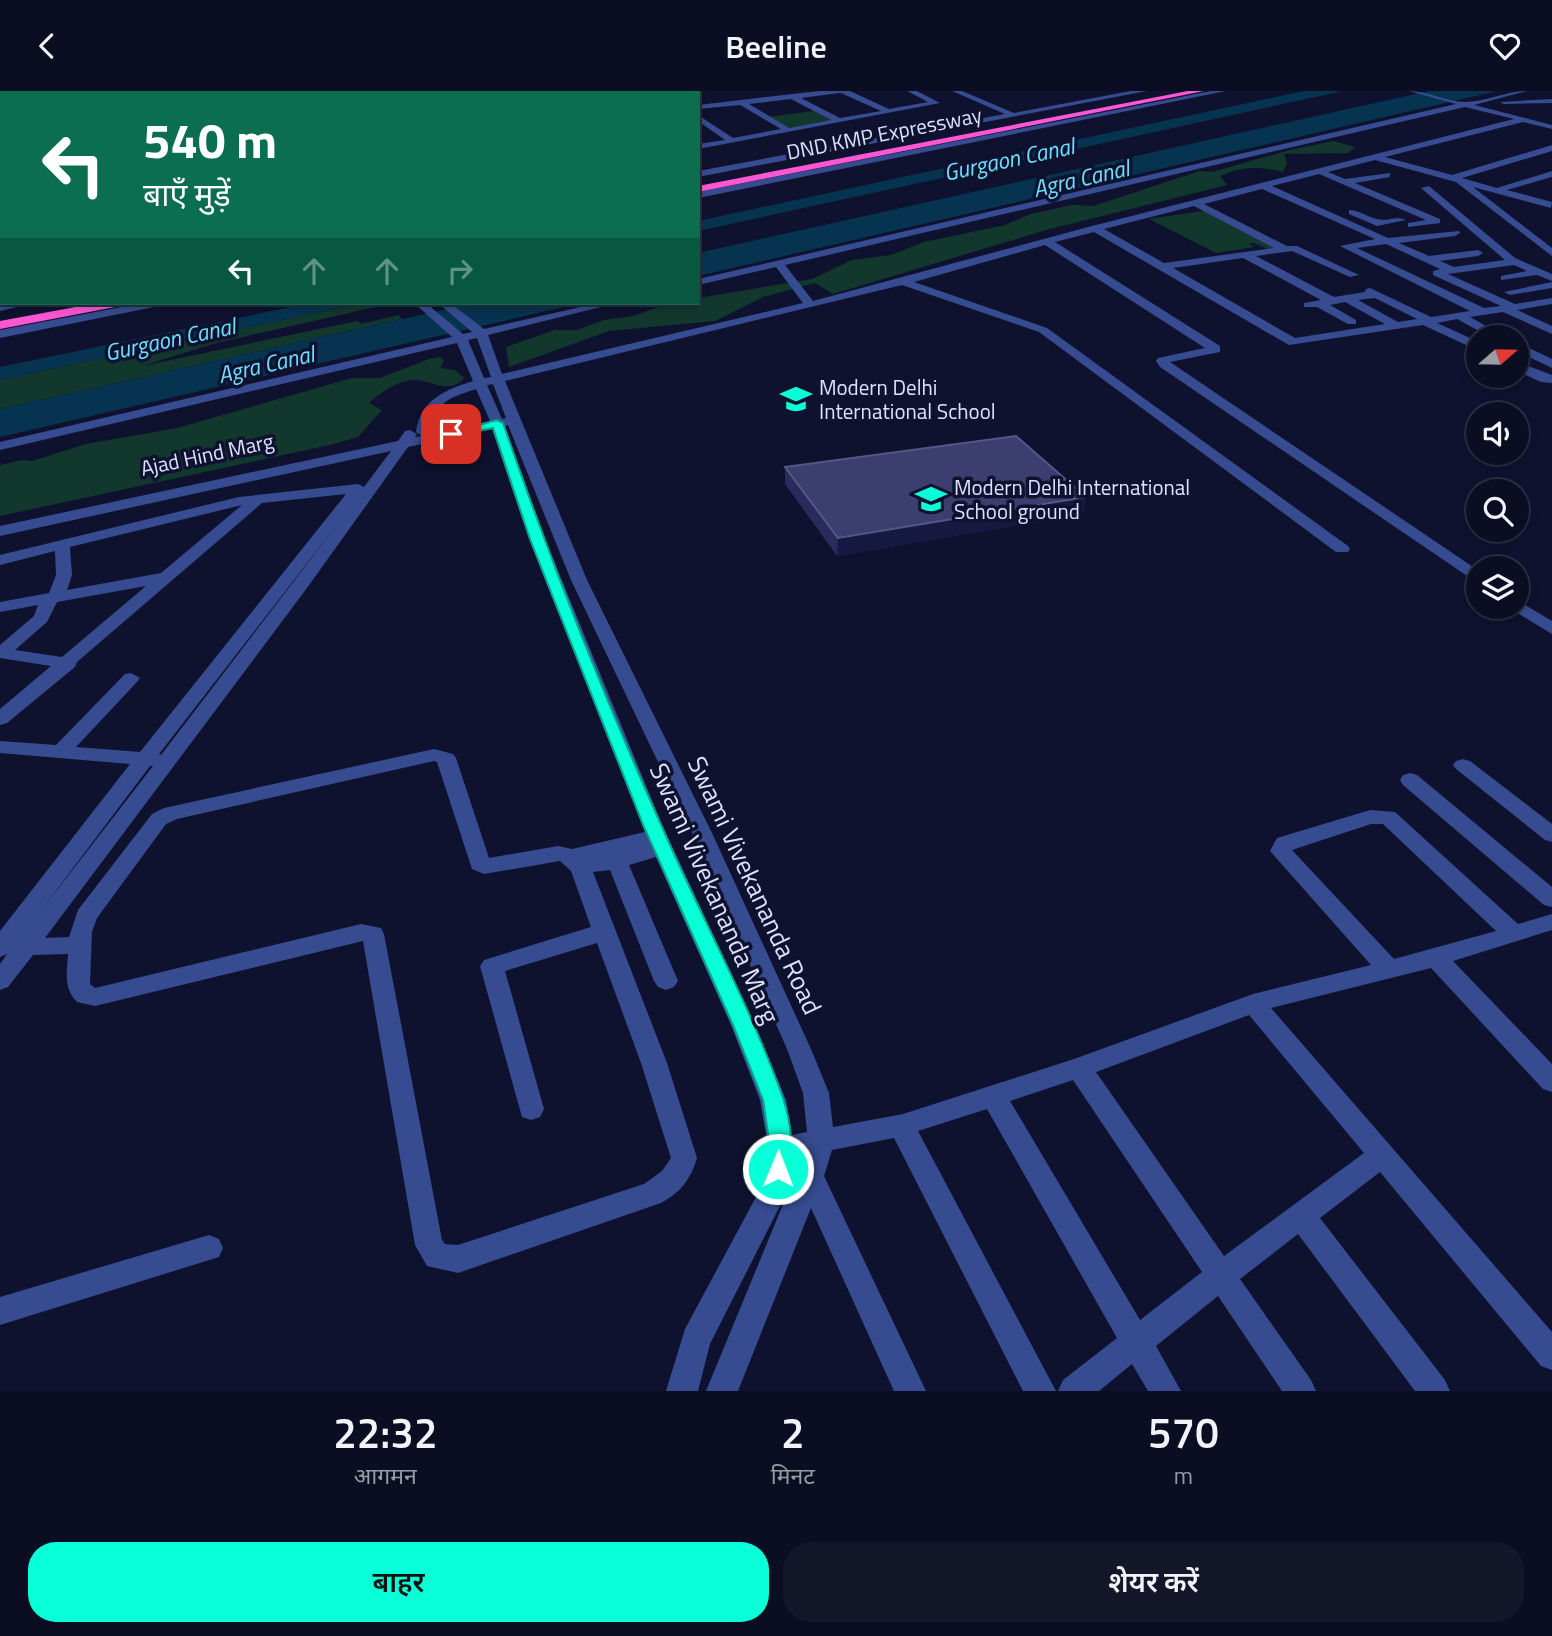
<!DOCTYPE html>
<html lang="hi">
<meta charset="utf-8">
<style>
:root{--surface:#0b0e22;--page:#14172a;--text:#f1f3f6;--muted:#9a9ca5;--line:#2b2e40;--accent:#08ffd7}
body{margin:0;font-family:"Titillium Web","Noto Sans Devanagari",sans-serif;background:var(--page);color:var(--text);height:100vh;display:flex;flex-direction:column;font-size:26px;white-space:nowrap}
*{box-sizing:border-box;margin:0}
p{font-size:23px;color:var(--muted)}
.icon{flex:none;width:38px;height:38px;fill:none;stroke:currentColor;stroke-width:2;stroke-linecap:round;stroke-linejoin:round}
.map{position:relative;height:1300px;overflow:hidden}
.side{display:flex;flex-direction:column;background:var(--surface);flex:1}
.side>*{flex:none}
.banner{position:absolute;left:0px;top:0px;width:700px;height:214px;box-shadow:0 4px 10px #0003,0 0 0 2px var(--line);background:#0b6e4f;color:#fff;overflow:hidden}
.needle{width:46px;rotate:70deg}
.buttons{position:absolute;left:1466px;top:234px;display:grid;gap:14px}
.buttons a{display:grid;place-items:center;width:63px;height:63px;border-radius:50%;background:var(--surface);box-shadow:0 4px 10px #0003,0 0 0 2px var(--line);font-size:35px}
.pin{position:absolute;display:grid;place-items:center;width:60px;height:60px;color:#fff;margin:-30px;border-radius:14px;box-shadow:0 4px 10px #0006}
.me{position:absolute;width:77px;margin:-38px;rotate:1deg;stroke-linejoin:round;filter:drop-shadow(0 0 5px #0008)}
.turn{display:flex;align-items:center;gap:24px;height:147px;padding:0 28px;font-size:32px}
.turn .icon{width:91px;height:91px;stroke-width:2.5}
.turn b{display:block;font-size:49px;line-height:60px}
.lanes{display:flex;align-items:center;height:66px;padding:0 28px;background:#0003;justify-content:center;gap:35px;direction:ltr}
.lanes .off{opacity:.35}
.eta{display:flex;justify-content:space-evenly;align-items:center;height:119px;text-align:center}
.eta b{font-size:42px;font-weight:600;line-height:49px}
.primary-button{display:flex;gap:14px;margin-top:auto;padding:14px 28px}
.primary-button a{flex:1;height:80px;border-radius:28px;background:var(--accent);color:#111;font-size:28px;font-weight:600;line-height:80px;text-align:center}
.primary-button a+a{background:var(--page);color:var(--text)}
header{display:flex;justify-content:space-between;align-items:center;height:91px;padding:0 28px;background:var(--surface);font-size:32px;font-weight:600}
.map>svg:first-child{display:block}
</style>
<header><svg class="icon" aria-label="back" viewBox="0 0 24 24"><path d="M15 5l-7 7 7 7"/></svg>Beeline<svg class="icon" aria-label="heart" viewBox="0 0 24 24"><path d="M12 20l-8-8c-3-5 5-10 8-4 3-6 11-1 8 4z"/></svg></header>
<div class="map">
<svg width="1552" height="1300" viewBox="0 0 1552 1300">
<rect width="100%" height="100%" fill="#0f122e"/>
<!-- green -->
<g fill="#12382d">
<path d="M814 20 832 30 788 37 768 26Z"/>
<path d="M1333 50 1355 56 1348 62 1284 63 1287 72 1283 81C1261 75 1242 75 1220 85L1227 94 1046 139 833 203 815 192 763 206 715 230 609 240 509 276 506 256 555 239H577L604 229 633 225 670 212H698V207L812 188 852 169 891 164 924 151 1005 134 1031 123 1072 114 1093 115 1200 80 1212 81 1290 59Z"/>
<path d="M1209 119 1287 156 1270 159 1254 152 1249 153 1254 156 1216 162 1149 128Z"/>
<path d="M362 212H393L216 252 142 275 357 230 361 233 399 224 402 228 0 318V289Z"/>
<path d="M440 266 444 270 440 277 455 279 464 287C450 303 434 291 417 289 399 288 381 301 369 312L382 319 358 346 330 354 0 425V374L23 369 32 370 86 353 177 337 352 287H380L429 268Z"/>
</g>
<!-- water -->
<g fill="#063450">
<path d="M1304 0H1343L698 140V130Z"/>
<path d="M1429 0H1497L698 185V162Z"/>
<path d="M310 212H362L0 289V276Z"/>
<path d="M475 212H581L0 346V318Z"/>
</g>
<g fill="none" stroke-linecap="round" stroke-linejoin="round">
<!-- minor -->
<g fill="#374b90" fill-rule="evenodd">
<path d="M0 0H18L0 3Z"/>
<rect x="30" y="0" width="8" height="2"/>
<path d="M89 0H97L98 2H90Z"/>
<rect x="143" y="0" width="8" height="2"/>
<path d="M206 0H230L203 2Z"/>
<path d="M298 0H320L298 2Z"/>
<path d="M353 0H361L362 2H354Z"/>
<path d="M418 0H442L415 2Z"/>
<path d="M531 0H539L541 2H533Z"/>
<path d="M675 0H697L672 2Z"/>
<path d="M819 0H850L889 18 928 11 907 0H917L940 12 698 58V53L725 49 698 30V24L733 47 781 38 740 14 698 18V14ZM839 2H841L881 20 840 27 801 7ZM791 8 831 29 789 37 749 13Z"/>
<path d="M952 0H962L1014 22 1131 0H1147L698 86V80L1005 23Z"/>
<path d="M1211 0H1226L698 107V101Z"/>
<path d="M1409 0C1429 0 1446 11 1465 11 1486 11 1506 0 1527 0L1474 14 1552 34V38L1523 31 1385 66 1452 84 1552 54V60L1462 87 1497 97 1552 80V86L1507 99 1552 111 1551 117 1473 96 1552 157V165L1456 91 1375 69 1328 81 1345 88 1390 82V86L1355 92 1440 128V132L1408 136V132L1426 129 1319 83 1272 95 1388 147 1459 140 1460 142 1455 145 1399 152 1429 165 1478 159 1483 162 1478 165 1440 170 1454 176 1505 169 1421 97 1429 95 1515 167 1552 183V190L1537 184 1501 189V185L1527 180 1514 174 1448 183 1515 213 1552 207V213L1517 219 1552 235V243L1503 221 1470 226 1507 247H1492L1457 228 1437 232 1479 251V260L1423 234 1289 254 1094 141 1055 151 1220 255V261L1170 271 1479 480V493L1160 276 1156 270 1158 267 1205 257 1045 154 914 191 1047 237 1348 455 1350 458 1348 461H1336L1039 241 902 194 505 290 587 489 712 742 811 958 829 1002 833 1036 903 1023 1074 968 1253 903 1371 874 1270 760 1277 747 1370 719 1395 721 1518 833 1552 823V839L1453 870 1552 973V1001L1543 998 1431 877 1271 917 1552 1241V1279L1541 1275 1380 1081 1320 1127 1445 1289 1450 1300H1415L1298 1143 1240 1188 1311 1289 1316 1300H1282L1218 1205 1156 1255 1181 1300H1148L1132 1273 1099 1300H1058L1063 1289 1117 1247 987 1018 918 1040 1056 1300H1023L894 1047 832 1059 824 1085 926 1300H894L811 1117 738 1300H706L803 1065 792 1067 783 1109 710 1253 698 1300H666L685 1238 756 1106 764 1078 767 1049 760 1009 731 934 656 766 629 774 678 890 674 896 666 899 658 896 654 890 610 779 593 781 667 972 697 1067C691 1088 680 1102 661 1112L458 1182 427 1175 415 1154 363 850 95 915 77 911C63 897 67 881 68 863L33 864 8 896 0 899V873L7 863 0 866V840L130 673 0 662V650L56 654 125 583 131 582 140 587 137 591 76 656 140 661 346 403 262 412 77 571 75 576 7 632 0 634V618L51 575 0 567V554L34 525 38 514 0 521V511L49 502 56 484 55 460 0 474V464L239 406 358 393 364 396 391 360 0 445V435L398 350 405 340 410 339 417 343 415 346 422 345 416 341C420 309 445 299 473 290L457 252 0 359V351L452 246 414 212H426L463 243 472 241 438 212H450L484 238 598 212H617L488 244 502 283 803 212 776 176 698 194V188L1456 13ZM1465 16 1514 28 1092 135 813 210 785 174ZM1262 98 1375 148 1340 155 1470 220 1431 226 1370 197 1366 198 1365 201 1334 206 1256 165 1292 160 1350 186 1359 184 1297 155H1287L1204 113ZM1194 115 1274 157 1164 172 1104 138ZM1386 153 1440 178 1433 180V184L1501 215 1484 217 1357 157ZM1243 167 1321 209 1304 212V216H1317L1348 233H1356V229L1330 214 1345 211 1385 233 1295 247 1173 177ZM1375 207 1417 228 1398 231 1358 209ZM477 247 491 286 484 287 468 249ZM493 293 506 327 502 328 487 294ZM476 298 490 330 428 343C440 310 441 310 476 298ZM508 334 571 489 692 742 787 958 803 1002 807 1041 792 1044 786 1009 755 934 663 736 545 448 505 335ZM492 338 529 448 645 741 572 758 558 755 489 767 456 667 453 663 434 658 164 717 152 723 78 819 69 846 45 847 307 497 408 356ZM242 414 161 482 67 499 72 484 70 456ZM339 431 161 664 159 663ZM146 495 62 566 15 559 47 531 57 511ZM434 670 437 671 472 778 484 783 560 770 571 780 591 836 484 869 480 875 522 1026 531 1029 540 1026 544 1018 505 880 597 852 641 972 671 1067 662 1080 644 1093 458 1154 445 1153 442 1149 384 843 381 837 361 833 95 897 90 893 92 841 97 827 166 733 177 728ZM150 675H153L40 821ZM1371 733H1383L1496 840 1394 868 1292 759ZM1249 924 1364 1062 1224 1165 1096 981ZM1073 989 1202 1181 1140 1229 1010 1010Z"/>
<path d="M1552 8V12L1504 13 1500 11Z"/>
<path d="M0 18H2L0 23Z"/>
<rect x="0" y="42" width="2" height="4"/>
<rect x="0" y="55" width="2" height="6"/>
<path d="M1349 119C1359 119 1367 126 1377 128 1387 131 1397 124 1406 129L1377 135 1349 123Z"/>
<path d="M2 120V126L0 127V121Z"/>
<rect x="0" y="143" width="2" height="6"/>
<path d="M0 179H2L0 186Z"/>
<path d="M1552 191V197L1510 204 1504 201Z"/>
<path d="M10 212H34L0 220V214Z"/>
<path d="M143 212H165L159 215 0 247V239Z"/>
<path d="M1517 251 1552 268V277L1517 260Z"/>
<path d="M1517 271 1552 284V292L1541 291 1517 280Z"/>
<path d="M1517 509 1552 530V543L1511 518 1517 516Z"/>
<path d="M1463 668 1470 670 1552 733V751L1545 749 1456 678 1453 674 1456 670Z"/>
<path d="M1410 682 1417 684 1552 796V816L1544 814 1403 694 1400 689 1403 684Z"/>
<path d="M209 1144 219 1148 223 1157 219 1166 0 1234V1206Z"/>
</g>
<!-- highway -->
<g fill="#ff57d4" fill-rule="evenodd">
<path d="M1188 0H1204L698 101V95Z"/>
<path d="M97 212H121L115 216 0 238V230Z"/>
</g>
</g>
<!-- wall -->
<path fill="#282b5c" d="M785 376 1083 423 837 465 785 393Z"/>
<!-- shaded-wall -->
<path fill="#161942" d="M1086 406 1083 423 837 465 838 447Z"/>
<!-- building -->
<path fill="#3b3e6e" stroke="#545884" stroke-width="2" d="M1016 345 1086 406 838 447 785 376Z"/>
<!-- route -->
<path fill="#08ffd7" stroke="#05a68c" stroke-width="2" d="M497 329 503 332C550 469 603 604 662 736 701 826 750 914 783 1007 790 1028 796 1064 786 1085L778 1088 770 1085 767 1078 769 1049 763 1009 733 934 644 736 530 448 493 337 451 346 445 343Z"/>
<!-- icons -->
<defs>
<symbol id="school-bare" viewBox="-9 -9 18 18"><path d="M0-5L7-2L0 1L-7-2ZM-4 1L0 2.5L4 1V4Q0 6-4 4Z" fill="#08ffd7" stroke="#0f122e" stroke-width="2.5" paint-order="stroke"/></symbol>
</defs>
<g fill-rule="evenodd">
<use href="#school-bare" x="774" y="286" width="44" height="44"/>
<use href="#school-bare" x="909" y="386" width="44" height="44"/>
</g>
<g text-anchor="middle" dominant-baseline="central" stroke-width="7" stroke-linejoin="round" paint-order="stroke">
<!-- far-street labels -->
<g font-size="21" fill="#dce1ff" stroke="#0f122e">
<text transform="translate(884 42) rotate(-11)">DND KMP Expressway</text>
<text transform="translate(207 363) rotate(-12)">Ajad Hind Marg</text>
</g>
<!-- far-poi labels -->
<g font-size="21" fill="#dce1ff" stroke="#0f122e" text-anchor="start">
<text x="819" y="296">Modern Delhi<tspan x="819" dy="24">International School</tspan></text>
<text x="954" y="396">Modern Delhi International<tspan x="954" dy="24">School ground</tspan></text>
</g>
<!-- far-water labels -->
<g font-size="23" font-style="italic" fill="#6ae1ff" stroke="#0f122e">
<text transform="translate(1009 68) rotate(-12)">Gurgaon Canal</text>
<text transform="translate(1081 87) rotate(-13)">Agra Canal</text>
<text transform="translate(170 248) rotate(-12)">Gurgaon Canal</text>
<text transform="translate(266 273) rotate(-13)">Agra Canal</text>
</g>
<!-- street labels -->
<g font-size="26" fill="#dce1ff" stroke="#0f122e">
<text transform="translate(755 794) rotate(65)">Swami Vivekananda Road</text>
<text transform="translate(715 802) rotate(66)">Swami Vivekananda Marg</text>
</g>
</g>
</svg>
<div class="buttons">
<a><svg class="needle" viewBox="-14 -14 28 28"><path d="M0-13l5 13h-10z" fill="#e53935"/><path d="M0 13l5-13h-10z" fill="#9a9ca5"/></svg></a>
<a><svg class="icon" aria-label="sound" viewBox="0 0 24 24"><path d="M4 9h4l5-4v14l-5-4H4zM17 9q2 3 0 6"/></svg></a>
<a><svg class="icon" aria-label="search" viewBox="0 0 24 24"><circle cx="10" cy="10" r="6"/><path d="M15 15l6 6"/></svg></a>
<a><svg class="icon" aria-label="layers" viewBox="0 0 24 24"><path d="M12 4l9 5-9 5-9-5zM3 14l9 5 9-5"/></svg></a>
</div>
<div class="pin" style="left:451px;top:343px;background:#d93025"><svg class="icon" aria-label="arrive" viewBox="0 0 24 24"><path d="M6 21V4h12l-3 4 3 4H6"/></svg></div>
<svg class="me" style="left:778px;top:1078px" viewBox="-20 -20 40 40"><circle r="17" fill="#08ffd7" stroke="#fff" stroke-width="3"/><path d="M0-11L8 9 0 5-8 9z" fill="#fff"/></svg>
<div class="banner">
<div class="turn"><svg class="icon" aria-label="left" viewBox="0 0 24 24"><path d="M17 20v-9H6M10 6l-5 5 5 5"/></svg><div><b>540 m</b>बाएँ मुड़ें</div></div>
<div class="lanes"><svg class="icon" aria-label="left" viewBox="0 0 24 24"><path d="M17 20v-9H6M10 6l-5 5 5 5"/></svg><svg class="icon off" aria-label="ahead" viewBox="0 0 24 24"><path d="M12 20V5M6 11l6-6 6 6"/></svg><svg class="icon off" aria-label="ahead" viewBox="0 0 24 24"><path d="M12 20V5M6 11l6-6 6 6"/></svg><svg class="icon off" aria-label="right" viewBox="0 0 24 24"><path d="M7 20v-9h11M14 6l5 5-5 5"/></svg></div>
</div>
</div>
<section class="side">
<div class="eta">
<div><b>22:32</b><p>आगमन</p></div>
<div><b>2</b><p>मिनट</p></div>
<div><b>570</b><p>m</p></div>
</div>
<div class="primary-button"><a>बाहर</a><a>शेयर करें</a></div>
</section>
